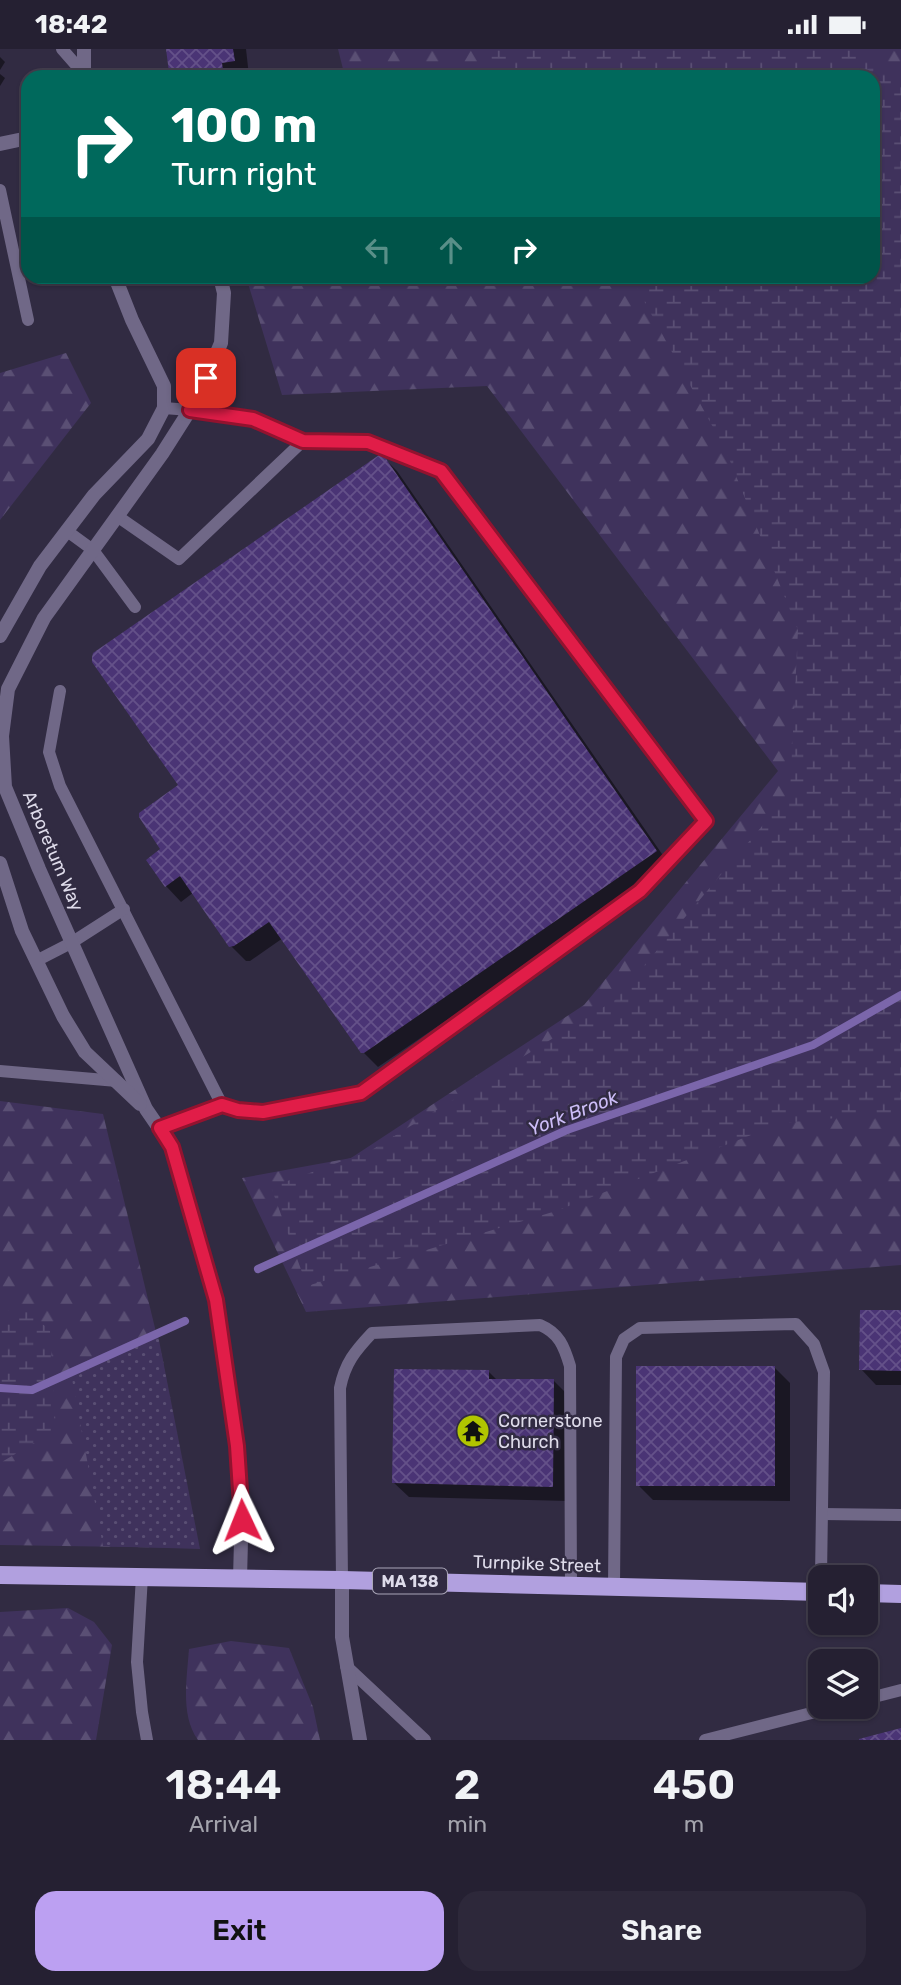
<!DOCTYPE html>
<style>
:root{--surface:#252032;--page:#2d283a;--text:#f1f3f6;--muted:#a3a3ac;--line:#423e4d;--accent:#bca0f2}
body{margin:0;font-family:Rubik,sans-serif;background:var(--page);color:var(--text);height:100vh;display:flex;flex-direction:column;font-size:26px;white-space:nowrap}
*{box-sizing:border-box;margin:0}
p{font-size:23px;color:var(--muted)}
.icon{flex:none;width:38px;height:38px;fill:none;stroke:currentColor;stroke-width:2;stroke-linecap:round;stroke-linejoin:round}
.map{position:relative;height:1691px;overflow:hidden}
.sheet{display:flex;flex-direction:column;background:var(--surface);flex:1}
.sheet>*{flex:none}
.banner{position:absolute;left:21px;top:21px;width:859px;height:214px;border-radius:21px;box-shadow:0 2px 5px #0004,0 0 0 2px var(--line);background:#00695c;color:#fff;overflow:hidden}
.controls{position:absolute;left:808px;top:1516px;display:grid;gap:14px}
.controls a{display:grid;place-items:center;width:70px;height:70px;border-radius:14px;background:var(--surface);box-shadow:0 2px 5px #0004,0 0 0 2px var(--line);font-size:35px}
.pin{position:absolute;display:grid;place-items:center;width:60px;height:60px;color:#fff;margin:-30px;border-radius:14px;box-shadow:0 4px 10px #0006}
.me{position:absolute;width:77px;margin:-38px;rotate:358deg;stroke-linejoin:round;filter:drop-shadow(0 0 5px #0008)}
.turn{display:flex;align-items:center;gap:24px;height:147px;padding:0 35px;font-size:32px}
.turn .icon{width:91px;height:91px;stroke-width:2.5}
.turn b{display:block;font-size:49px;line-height:60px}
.lanes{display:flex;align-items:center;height:66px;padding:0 35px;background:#0003;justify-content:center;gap:35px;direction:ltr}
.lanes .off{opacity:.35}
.eta{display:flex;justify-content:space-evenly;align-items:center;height:119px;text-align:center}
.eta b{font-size:42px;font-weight:600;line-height:49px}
.action{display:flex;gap:14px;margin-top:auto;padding:14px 35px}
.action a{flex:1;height:80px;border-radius:21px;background:var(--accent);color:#111;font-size:28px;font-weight:600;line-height:80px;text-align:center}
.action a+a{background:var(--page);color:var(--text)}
.status{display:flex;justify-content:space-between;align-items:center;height:49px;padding:0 35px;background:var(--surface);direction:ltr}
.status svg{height:19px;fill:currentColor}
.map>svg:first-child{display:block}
</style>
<div class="status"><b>18:42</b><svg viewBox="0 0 49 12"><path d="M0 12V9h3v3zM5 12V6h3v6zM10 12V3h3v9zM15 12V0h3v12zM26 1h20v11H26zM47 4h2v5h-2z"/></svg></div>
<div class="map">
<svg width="901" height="1691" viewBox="0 0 901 1691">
<defs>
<pattern id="forest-firs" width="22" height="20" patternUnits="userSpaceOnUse" patternTransform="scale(1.75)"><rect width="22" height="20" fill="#3f325c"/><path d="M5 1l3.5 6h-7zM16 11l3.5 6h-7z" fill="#5a4f74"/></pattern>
<pattern id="wetland-marsh" width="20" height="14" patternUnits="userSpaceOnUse" patternTransform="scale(1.75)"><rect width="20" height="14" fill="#3f325c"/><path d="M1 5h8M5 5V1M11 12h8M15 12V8" fill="none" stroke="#5a4f74"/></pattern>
<pattern id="park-dots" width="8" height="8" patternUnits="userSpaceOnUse" patternTransform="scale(1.75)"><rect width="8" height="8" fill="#3f325c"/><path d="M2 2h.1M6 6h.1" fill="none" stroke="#5a4f74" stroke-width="1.8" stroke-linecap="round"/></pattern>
<pattern id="building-cross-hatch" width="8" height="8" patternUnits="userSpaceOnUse" patternTransform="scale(1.75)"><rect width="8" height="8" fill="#4a3475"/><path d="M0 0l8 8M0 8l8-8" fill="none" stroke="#645189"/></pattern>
</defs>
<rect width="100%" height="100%" fill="#312b42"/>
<!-- forest -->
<g fill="url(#forest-firs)">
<path d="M338 0H901V1216L306 1263 242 1129 351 1109 584 956 778 722 487 337 282 346 247 231 251 228H873V28H345Z"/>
<path d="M66 304 91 354 0 471V324Z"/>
<path d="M0 1052 103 1065 163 1312 192 1499 0 1496Z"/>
<path d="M68 1559 94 1573 112 1596 96 1691H0V1563Z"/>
<path d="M231 1592 289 1599 313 1658 320 1691H198C180 1666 187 1629 189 1600Z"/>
</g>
<!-- wetland -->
<g fill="url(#wetland-marsh)">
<path d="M472 0H859L865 8 901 33V1063L782 1074 556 1162 307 1237 271 1138 370 1102 615 951 790 744 798 581 726 402 631 228H873V28H494Z"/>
<path d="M25 1258 50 1282 56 1381 0 1414V1264Z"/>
</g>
<!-- park -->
<path fill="url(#park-dots)" d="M157 1281 200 1500 103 1497 72 1330Z"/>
<!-- shadow -->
<g fill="#0007">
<path d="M167 0H246L249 27 176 28 170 22Z"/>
<path d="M0 8 5 13 0 21Z"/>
<path d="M0 25 5 29 0 37Z"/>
<path d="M382 407 397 422 671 818 378 1018 362 1002 283 889 250 912H246L230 896 194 843 181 853 166 837 148 811 163 801 180 737Z"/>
<path d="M901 1263V1336H876L861 1320Z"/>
<path d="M775 1319 790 1334V1452L653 1451 638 1436Z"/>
<path d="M488 1322 497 1331 554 1332 569 1347 568 1452 409 1448 393 1433Z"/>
</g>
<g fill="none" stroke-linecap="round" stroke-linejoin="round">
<!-- stream -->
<g stroke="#7b66ab" stroke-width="8">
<path d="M258 1220 567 1081 813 996 901 946"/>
<path d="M0 1339 32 1341 185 1272"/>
</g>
</g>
<!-- building -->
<g fill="url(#building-cross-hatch)">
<path d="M166 0H233L235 12 222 14 224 28H182L181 22 169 23Z"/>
<path d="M382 404 657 802 364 1004H361L269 873 234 897 229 898 180 827 165 838 146 811 160 800 139 768V764L178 736 92 613V608L93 604Z"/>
<path d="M860 1261H901V1322L859 1321Z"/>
<rect x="636" y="1317" width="139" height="120"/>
<path d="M394 1320 489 1321V1330H554L553 1438 392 1434Z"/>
<path d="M901 1679V1691H859V1690Z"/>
</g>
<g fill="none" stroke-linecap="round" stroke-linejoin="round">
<!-- lane -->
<g stroke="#706887" stroke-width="12">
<path d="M62 0 84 25"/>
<path d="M0 141 28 271"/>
<path d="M117 467 179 510 303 392 253 370 190 361 164 359"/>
<path d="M67 482 93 501 135 558"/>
<path d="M60 642 49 703 60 737 222 1056 160 1079"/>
<path d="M36 912 71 894 124 860"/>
<path d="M0 1022 117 1032"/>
<path d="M222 1056 238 1061 263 1063 361 1043 640 842 706 772 441 422 368 393 303 392"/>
<path d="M822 1465 901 1466"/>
<path d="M142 1527 137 1613 142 1663 147 1691"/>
<path d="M342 1531 340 1339C345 1314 355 1302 372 1284L540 1276C559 1284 564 1297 570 1317L571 1537"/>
<path d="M614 1538 616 1308 624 1290 640 1279 796 1275 814 1295 824 1323 821 1528"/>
<path d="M346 1617 425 1691"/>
<path d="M866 1650 901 1641"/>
<path d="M705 1691 839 1657"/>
</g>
<!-- street -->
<g stroke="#706887" stroke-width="14">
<path d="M84 28V0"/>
<path d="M0 95 28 89"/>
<path d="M220 228 224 244 221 294 206 329 190 361 162 405 44 569 8 640 2 687 5 738 39 820 146 1060 172 1098 216 1251 237 1397 242 1453 240 1530"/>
<path d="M0 587 40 517 94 446 148 390 164 359V337L132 271 115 228"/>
<path d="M0 814 22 882 63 967 85 1003 140 1055"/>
<path d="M342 1531V1588L360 1691"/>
</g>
<!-- primary -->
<g stroke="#b1a0df" stroke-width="18">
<path d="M0 1526 342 1531 821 1543"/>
<path d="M866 1544 901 1545"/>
</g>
</g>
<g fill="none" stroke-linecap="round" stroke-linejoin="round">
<defs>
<path id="route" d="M206 329 190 361 253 370 303 392 368 393 441 422 706 772 640 842 361 1044 263 1063 238 1061 222 1056 160 1079 172 1098 216 1251 237 1397 242 1471"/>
</defs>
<!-- route casing -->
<use href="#route" stroke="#92132f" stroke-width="18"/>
<!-- route -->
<use href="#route" stroke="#e11d48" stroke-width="12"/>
</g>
<!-- icons -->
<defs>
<symbol id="temple-disc" viewBox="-11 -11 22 22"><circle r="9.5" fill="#b1c500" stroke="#312b42"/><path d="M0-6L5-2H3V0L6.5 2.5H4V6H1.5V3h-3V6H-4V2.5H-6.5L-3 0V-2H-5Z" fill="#111"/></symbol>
</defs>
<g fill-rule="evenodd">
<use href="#temple-disc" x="454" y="1363" width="38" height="38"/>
</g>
<g text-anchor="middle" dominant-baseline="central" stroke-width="5" stroke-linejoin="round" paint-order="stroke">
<!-- shield labels -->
<rect fill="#312b42" stroke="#aaa6b8" stroke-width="2" x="373" y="1519.5" width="74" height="25" rx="5"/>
<g font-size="16" font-weight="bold" fill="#dedbea">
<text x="410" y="1532">MA 138</text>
</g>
<!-- street labels -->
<g font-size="18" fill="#dedbea" stroke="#312b42">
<text transform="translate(53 802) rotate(67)">Arboretum Way</text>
<text transform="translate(537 1515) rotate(2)">Turnpike Street</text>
</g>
<!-- poi labels -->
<g font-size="18" fill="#dedbea" stroke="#312b42" text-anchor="start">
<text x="498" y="1372">Cornerstone<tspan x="498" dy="21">Church</tspan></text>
</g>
<!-- water labels -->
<g font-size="19" font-style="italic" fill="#ccbdf7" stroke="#312b42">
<text transform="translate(573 1064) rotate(-21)">York Brook</text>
</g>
</g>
</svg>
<div class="controls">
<a><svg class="icon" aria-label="sound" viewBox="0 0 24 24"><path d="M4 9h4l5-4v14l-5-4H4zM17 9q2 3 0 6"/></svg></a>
<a><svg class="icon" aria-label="layers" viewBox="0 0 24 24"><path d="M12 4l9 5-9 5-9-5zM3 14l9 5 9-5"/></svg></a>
</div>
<div class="pin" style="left:206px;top:329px;background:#d93025"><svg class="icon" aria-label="arrive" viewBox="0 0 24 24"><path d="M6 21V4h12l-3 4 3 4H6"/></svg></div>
<svg class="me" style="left:242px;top:1471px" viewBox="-20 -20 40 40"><path d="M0-17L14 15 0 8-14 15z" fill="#e11d48" stroke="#fff" stroke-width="4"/></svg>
<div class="banner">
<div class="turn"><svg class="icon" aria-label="right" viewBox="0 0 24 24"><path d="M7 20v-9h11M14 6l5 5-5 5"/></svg><div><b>100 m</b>Turn right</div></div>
<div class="lanes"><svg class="icon off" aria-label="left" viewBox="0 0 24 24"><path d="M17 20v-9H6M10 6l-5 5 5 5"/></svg><svg class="icon off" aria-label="ahead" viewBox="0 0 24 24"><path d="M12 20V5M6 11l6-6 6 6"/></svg><svg class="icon" aria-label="right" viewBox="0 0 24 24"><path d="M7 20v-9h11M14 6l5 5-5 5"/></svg></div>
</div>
</div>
<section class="sheet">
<div class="eta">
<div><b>18:44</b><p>Arrival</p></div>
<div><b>2</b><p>min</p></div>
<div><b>450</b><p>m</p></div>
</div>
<div class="action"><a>Exit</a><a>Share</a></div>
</section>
